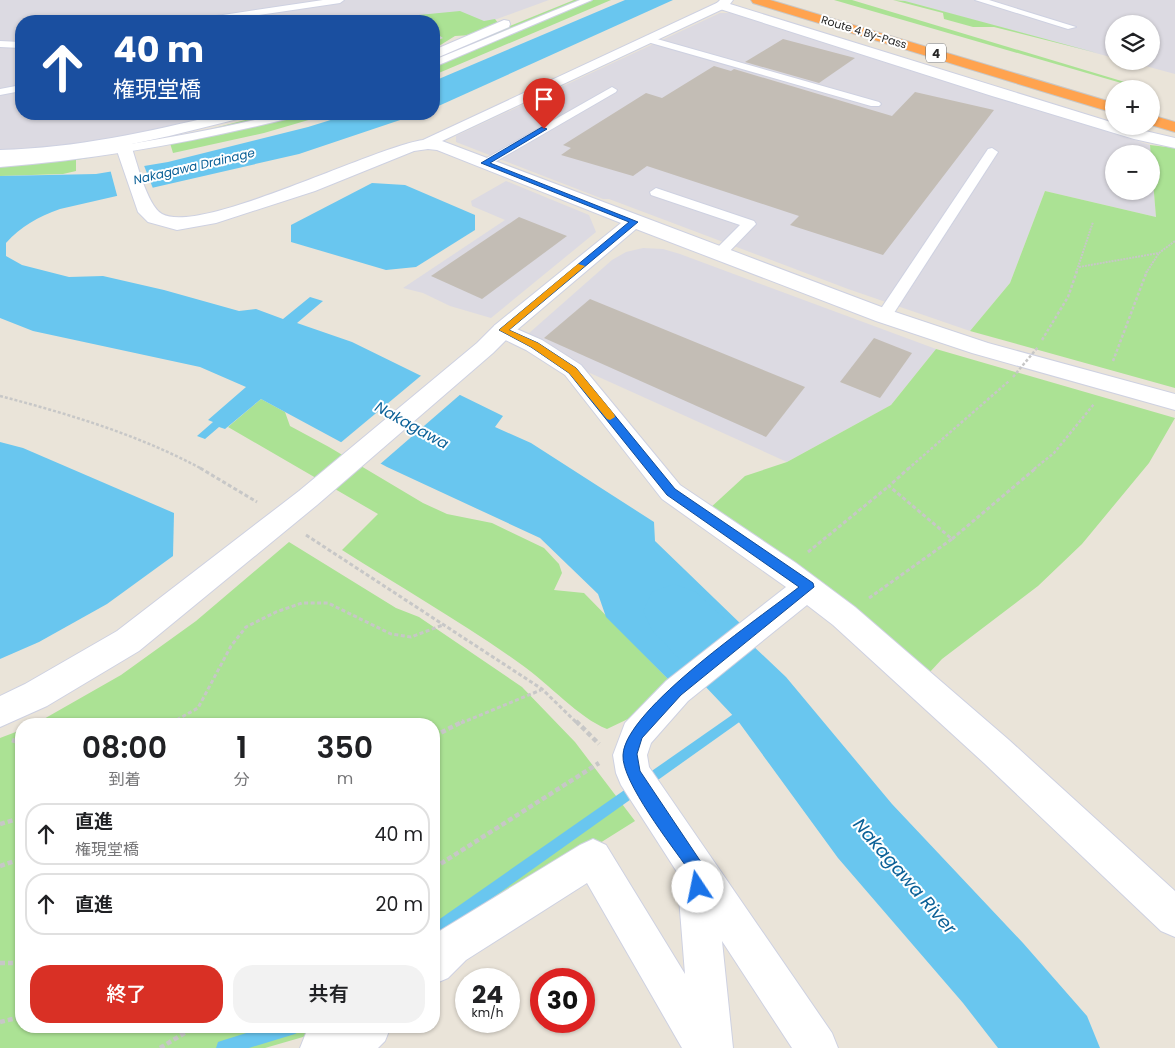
<!DOCTYPE html>
<html lang="ja">
<meta charset="utf-8">
<style>
:root{--surface:#fff;--page:#f2f2f2;--text:#202124;--muted:#757577;--line:#e0e0e0;--accent:#d93025}
body{margin:0;font-family:Poppins,"Noto Sans JP",sans-serif;background:var(--page);color:var(--text);height:100vh;display:flex;flex-direction:column;font-size:19px;white-space:nowrap}
*{box-sizing:border-box;margin:0}
p{font-size:16px;color:var(--muted)}
.icon{flex:none;width:28px;height:28px;fill:none;stroke:currentColor;stroke-width:2;stroke-linecap:round;stroke-linejoin:round}
.map{position:relative;flex:1;overflow:hidden}
.drawer{position:absolute;left:15px;top:718px;width:425px;height:315px;display:flex;flex-direction:column;background:var(--surface);border-radius:20px;box-shadow:0 1px 4px #0004}
.drawer>*{flex:none}
.guide{position:absolute;left:15px;top:15px;width:425px;height:105px;border-radius:20px;box-shadow:0 1px 4px #0004;background:#1a4fa0;color:#fff;overflow:hidden}
.controls{position:absolute;left:1105px;top:15px;display:grid;gap:10px}
.controls a{display:grid;place-items:center;width:55px;height:55px;border-radius:50%;background:var(--surface);box-shadow:0 1px 4px #0004;font-size:25px}
.speed{position:absolute;left:455px;top:968px;display:flex;gap:10px;font-size:25px;font-weight:700;text-align:center}
.speed>*{display:grid;place-content:center;width:65px;height:65px;border-radius:50%;background:var(--surface);box-shadow:0 1px 4px #0004;line-height:1}
.speed small{font-size:12px;font-weight:400}
.speed .limit{border:8px solid #d22;background:#fff;color:#111}
.pin{position:absolute;display:grid;place-items:center;width:42px;height:42px;color:#fff;margin:-51px -21px;border-radius:50% 50% 50% 0;rotate:-45deg;box-shadow:0 0 5px #0007}
.pin .icon{rotate:45deg}
.me{position:absolute;width:55px;margin:-28px;rotate:349deg;stroke-linejoin:round;filter:drop-shadow(0 0 4px #0008)}
.turn{display:flex;align-items:center;gap:18px;height:105px;padding:0 15px;font-size:22px}
.turn .icon{width:65px;height:65px;stroke-width:2.5}
.turn b{display:block;font-size:35px;line-height:42px}
.eta{display:flex;justify-content:space-evenly;align-items:center;height:85px;text-align:center}
.eta b{font-size:30px;font-weight:600;line-height:35px}
.action{display:flex;gap:10px;margin-top:auto;padding:10px 15px}
.action a{flex:1;height:58px;border-radius:20px;background:var(--accent);color:#fff;font-size:20px;font-weight:600;line-height:58px;text-align:center}
.action a+a{background:var(--page);color:var(--text)}
ul{padding:0;list-style:none}
li{display:flex;align-items:center;gap:15px;height:62px;margin:0 10px 8px;padding:0 5px;border:2px solid var(--line);border-radius:20px}
li div{flex:1}
li b{display:block;font-size:19px}
li em{font-style:normal}
.map>svg:first-child{display:block}
</style>
<div class="map">
<svg width="1175" height="1048" viewBox="0 0 1175 1048">
<rect width="100%" height="100%" fill="#eae4d9"/>
<!-- industrial -->
<g fill="#dcdae2">
<path d="M0 0H549L434 42V21H21V114H225L166 129 100 142 27 150H0Z"/>
<path d="M900 0H1175V74L1127 61H1151V24H1114V58Z"/>
<path d="M720 13H732L1150 145 1151 154H1114V191H1151V157L1156 217 1045 191 1010 283 970 331 848 289 609 199H603L456 142V136Z"/>
<path d="M506 181 589 215 596 232 491 318 450 306 423 293 403 288 505 220 472 206 471 201Z"/>
<path d="M643 248 663 249 680 254 936 349 891 405 787 462 581 369 528 334 612 260 626 252Z"/>
</g>
<!-- green -->
<g fill="#abe294">
<path d="M574 0H611L434 75V57Z"/>
<path d="M834 0H852L1148 89H1142Z"/>
<path d="M893 0 905 1 1097 53 994 27H973L944 19 943 13Z"/>
<path d="M460 11 484 21 495 19 498 23 472 35 455 36 434 49V42L443 38 434 32V21H417L408 16Z"/>
<path d="M269 114H329L264 133 173 153 170 143 191 134Z"/>
<path d="M1150 145 1175 148V388L970 331 1010 283 1045 191 1156 217Z"/>
<path d="M104 151 106 155 76 160V171L63 174 0 176V159Z"/>
<path d="M936 349 1175 418 1149 463 1082 544 1038 586 942 659 929 673C865 608 784 561 709 509L745 476 787 462 891 405Z"/>
<path d="M261 399 285 412 290 426 329 447 423 503 447 514 492 523 544 548 559 564 562 573 554 590 584 593 671 682 630 718 607 729C579 718 549 684 522 665 465 624 402 588 342 550L378 514 228 427Z"/>
<path d="M289 542 396 608 419 617 522 687 575 742 635 821 447 939 434 951V724H35L121 675 196 621Z"/>
<path d="M21 730V1026H341L265 1048H0V738Z"/>
</g>
<!-- water -->
<g fill="#69c6ef">
<path d="M625 0H673L434 108V81Z"/>
<path d="M350 114H418L299 154 60 209C38 217 21 226 6 243V256L22 265 69 277 103 276 164 290 239 311 256 309 283 319 310 297 323 301 297 323 352 342 503 416 495 427 531 443 654 522 655 541 744 627 671 682 606 617 598 594 540 538 387 467 261 399 225 429 219 427 205 439 197 436 213 422 208 420 246 387 200 367 33 331 0 318V176L96 174 168 162 308 127Z"/>
<path d="M372 183 405 185 475 215V230L416 267 386 270 291 242V225Z"/>
<path d="M0 442 23 448 174 513 173 556 107 604 39 642 0 659Z"/>
</g>
<!-- pier -->
<g fill="#eae4d9">
<path d="M143 163 154 191 118 199 110 169Z"/>
<path d="M423 374 462 393 379 465 339 444Z"/>
</g>
<g fill="none" stroke-linecap="round" stroke-linejoin="round">
<!-- stream -->
<g fill="#69c6ef" fill-rule="evenodd">
<path d="M762 694 766 695 768 699 766 703 439 936 434 938V923Z"/>
<path d="M269 1026H303L300 1031 295 1034 249 1048H216L218 1042 224 1040Z"/>
</g>
<!-- river -->
<path fill="#69c6ef" fill-rule="evenodd" d="M674 584 696 592 786 677 892 804 1023 943 1087 1016 1100 1048H998L963 1003 838 858 738 721 652 630 643 611 652 592Z"/>
</g>
<!-- building -->
<g fill="#c3bdb5">
<path d="M783 39 855 58 819 83 745 62Z"/>
<path d="M714 66 731 71 734 69 892 116 915 92 994 110 883 255 790 225 799 216 647 166 633 176 561 155 571 148 563 145 646 93 662 98Z"/>
<path d="M519 217 567 236 482 299 431 276Z"/>
<path d="M590 299 805 387 766 437 544 338Z"/>
<path d="M874 338 912 353 880 398 840 382Z"/>
</g>
<g fill="none" stroke-linecap="round" stroke-linejoin="round">
<defs>
<g id="lane">
<path d="M323 0H344L340 3 219 21H198L203 18Z"/>
<path d="M580 0H592L434 67V60Z"/>
<path d="M975 0H989L1076 27 1068 29Z"/>
<path d="M402 18 407 21H396L398 19Z"/>
<path d="M644 37H650L879 102 881 104 879 106H871L644 41Z"/>
<path d="M0 41 21 42V48L0 47Z"/>
<path d="M21 85V91L0 95V89Z"/>
<path d="M612 87 617 90 616 92 488 166H480L478 163Z"/>
<path d="M281 114H300L298 116C200 141 101 159 0 167V159C96 152 187 136 281 114Z"/>
<path d="M992 148 998 152 892 316 890 319H878L876 316 988 149Z"/>
<path d="M656 188 754 221 756 224 724 257H714L712 254 714 251 740 225 651 195 650 192Z"/>
</g>
<g id="street">
<path d="M720 0H733L730 4 1114 123V126H1124L1175 138V148L1134 139 992 96 717 8 715 5Z"/>
<path d="M504 20 509 21 510 24 509 27 434 59V50Z"/>
<path d="M222 114H248L245 117C164 138 84 158 0 160V150C76 148 148 132 222 114Z"/>
<path d="M503 323 542 340 581 365 680 485 796 563 855 607 1009 740 1175 891V937L1161 931 985 764 833 625 807 605 688 701 651 743 647 755 649 767 832 1033 838 1048H792L722 941 733 1048H682L587 883 466 960 448 978 434 984V936L438 932 580 845 593 839 606 845 685 974 677 872 621 785 616 773 613 755 625 723 666 681 786 587 662 499 565 375 526 350 495 335 492 330 495 325Z"/>
<path d="M322 1026H391L385 1041 378 1048H300L306 1033Z"/>
</g>
<path id="secondary" d="M721 1 725 2 727 5 725 8 442 141 892 311 988 343 1175 394V410L972 353 876 321 636 229 511 335 493 353 317 505 139 651 47 706 0 727V696L25 684 117 631 299 491 477 343 495 325 621 223 437 150 428 149 414 151 315 191 216 223 177 230 148 222 138 212 114 142 116 139H128L130 142C136 159 147 206 162 214 201 235 371 148 423 140Z"/>
<g id="highway">
<path d="M751 0H770L1114 103V113L753 3Z"/>
<path d="M1151 115 1175 122V132L1151 125Z"/>
</g>
</defs>
<!-- lane casing -->
<use href="#lane" stroke="#ced1e1" stroke-width="2"/>
<!-- street casing -->
<use href="#street" stroke="#ced1e1" stroke-width="2"/>
<!-- secondary casing -->
<use href="#secondary" stroke="#ced1e1" stroke-width="2"/>
<!-- highway casing -->
<use href="#highway" stroke="#c7c7c7" stroke-width="2"/>
<!-- path-far3 -->
<g stroke="#c7c7c7" stroke-width="2" stroke-dasharray="2 1" stroke-linecap="butt">
<path d="M1079 267 1159 253 1175 241"/>
<path d="M1076 273 1093 222"/>
<path d="M1146 273 1159 253"/>
</g>
<!-- path-far2 -->
<g stroke="#c7c7c7" stroke-width="2.5" stroke-dasharray="3 2" stroke-linecap="butt">
<path d="M1042 340 1068 297 1077 271"/>
<path d="M1113 361 1147 271"/>
<path d="M0 396C69 414 139 435 202 469"/>
<path d="M908 469 1009 381"/>
<path d="M1034 469 1054 453 1094 404"/>
</g>
<!-- path-far1 -->
<g stroke="#c7c7c7" stroke-width="3" stroke-dasharray="4 2.5" stroke-linecap="butt">
<path d="M200 468 257 502"/>
<path d="M306 535 542 689 577 723"/>
<path d="M952 539 1036 468"/>
<path d="M808 552 889 486"/>
<path d="M869 598 952 539 889 486 909 468"/>
<path d="M171 723 198 708 231 646 246 627 276 612 302 603H328L391 634 411 637 443 625"/>
<path d="M461 723 541 690"/>
</g>
<!-- path -->
<g stroke="#c7c7c7" stroke-width="4.5" stroke-dasharray="5 3" stroke-linecap="butt">
<path d="M576 721 599 744"/>
<path d="M168 724 175 721"/>
<path d="M434 736 464 721"/>
<path d="M12 740 21 743"/>
<path d="M0 824 21 818"/>
<path d="M0 866 21 859"/>
<path d="M434 868 599 763"/>
<path d="M0 963H21"/>
<path d="M0 1022 21 1017"/>
<path d="M160 1048 196 1026"/>
</g>
<!-- lane -->
<use href="#lane" fill="#fff" fill-rule="evenodd"/>
<!-- street -->
<use href="#street" fill="#fff" fill-rule="evenodd"/>
<!-- secondary -->
<use href="#secondary" fill="#fff" fill-rule="evenodd"/>
<!-- highway -->
<use href="#highway" fill="#ffa34f" fill-rule="evenodd"/>
<!-- path-bridge -->
<path stroke="#c7c7c7" stroke-width="2.5" stroke-dasharray="3 2" stroke-linecap="butt" d="M1013 377 1038 347"/>
</g>
<!-- route -->
<path fill="#1a73e8" stroke="#114b97" d="M542 127 547 129 490 163 638 222 509 330 538 343 576 368 675 489 813 583 814 587 681 695 642 738 637 754 640 771 701 862 705 887 703 892 698 895 692 892 688 869C672 846 621 781 623 755 625 709 761 617 799 587L667 495 569 373 531 347 499 330 629 222 481 163Z"/>
<!-- slow -->
<path fill="#f59e0b" d="M578 264 585 266 509 330 538 343 576 368 614 414 615 417 610 420 607 419 569 373 531 347 499 330Z"/>
<g text-anchor="middle" dominant-baseline="central" stroke-width="4" stroke-linejoin="round" paint-order="stroke">
<!-- far-street labels -->
<g font-size="11" fill="#282828" stroke="#fff">
<text transform="translate(864 32) rotate(17)">Route 4 By-Pass</text>
</g>
<!-- shield labels -->
<rect fill="#fff" stroke="#686868" stroke-width="1" x="926" y="43.5" width="20" height="19" rx="4"/>
<g font-size="12" font-weight="bold" fill="#282828">
<text x="936" y="53">4</text>
</g>
<!-- far-water labels -->
<g font-size="12" font-style="italic" fill="#0c6197" stroke="#fff">
<text transform="translate(194 166) rotate(-13)">Nakagawa Drainage</text>
</g>
<!-- water labels -->
<g font-size="15" font-style="italic" fill="#0c6197" stroke="#fff">
<text transform="translate(412 425) rotate(29)">Nakagawa</text>
</g>
<!-- near-water labels -->
<g font-size="18" font-style="italic" fill="#0c6197" stroke="#fff">
<text transform="translate(905 876) rotate(49)">Nakagawa River</text>
</g>
</g>
</svg>
<div class="controls">
<a><svg class="icon" aria-label="layers" viewBox="0 0 24 24"><path d="M12 4l9 5-9 5-9-5zM3 14l9 5 9-5"/></svg></a>
<a>+</a>
<a>−</a>
</div>
<div class="speed"><div>24<small>km/h</small></div><div class="limit">30</div></div>
<div class="pin" style="left:544px;top:129px;background:#d93025"><svg class="icon" aria-label="arrive" viewBox="0 0 24 24"><path d="M6 21V4h12l-3 4 3 4H6"/></svg></div>
<svg class="me" style="left:698px;top:887px" viewBox="-20 -20 40 40"><circle r="19" fill="#fff"/><path d="M0-13L10 11 0 6-10 11z" fill="#1a73e8"/></svg>
<div class="guide">
<div class="turn"><svg class="icon" aria-label="ahead" viewBox="0 0 24 24"><path d="M12 20V5M6 11l6-6 6 6"/></svg><div><b>40 m</b>権現堂橋</div></div>
</div>
<section class="drawer">
<div class="eta">
<div><b>08:00</b><p>到着</p></div>
<div><b>1</b><p>分</p></div>
<div><b>350</b><p>m</p></div>
</div>
<ul>
<li><svg class="icon" aria-label="ahead" viewBox="0 0 24 24"><path d="M12 20V5M6 11l6-6 6 6"/></svg><div><b>直進</b><p>権現堂橋</p></div><em>40 m</em></li>
<li><svg class="icon" aria-label="ahead" viewBox="0 0 24 24"><path d="M12 20V5M6 11l6-6 6 6"/></svg><div><b>直進</b></div><em>20 m</em></li>
</ul>
<div class="action"><a>終了</a><a>共有</a></div>
</section>
</div>
